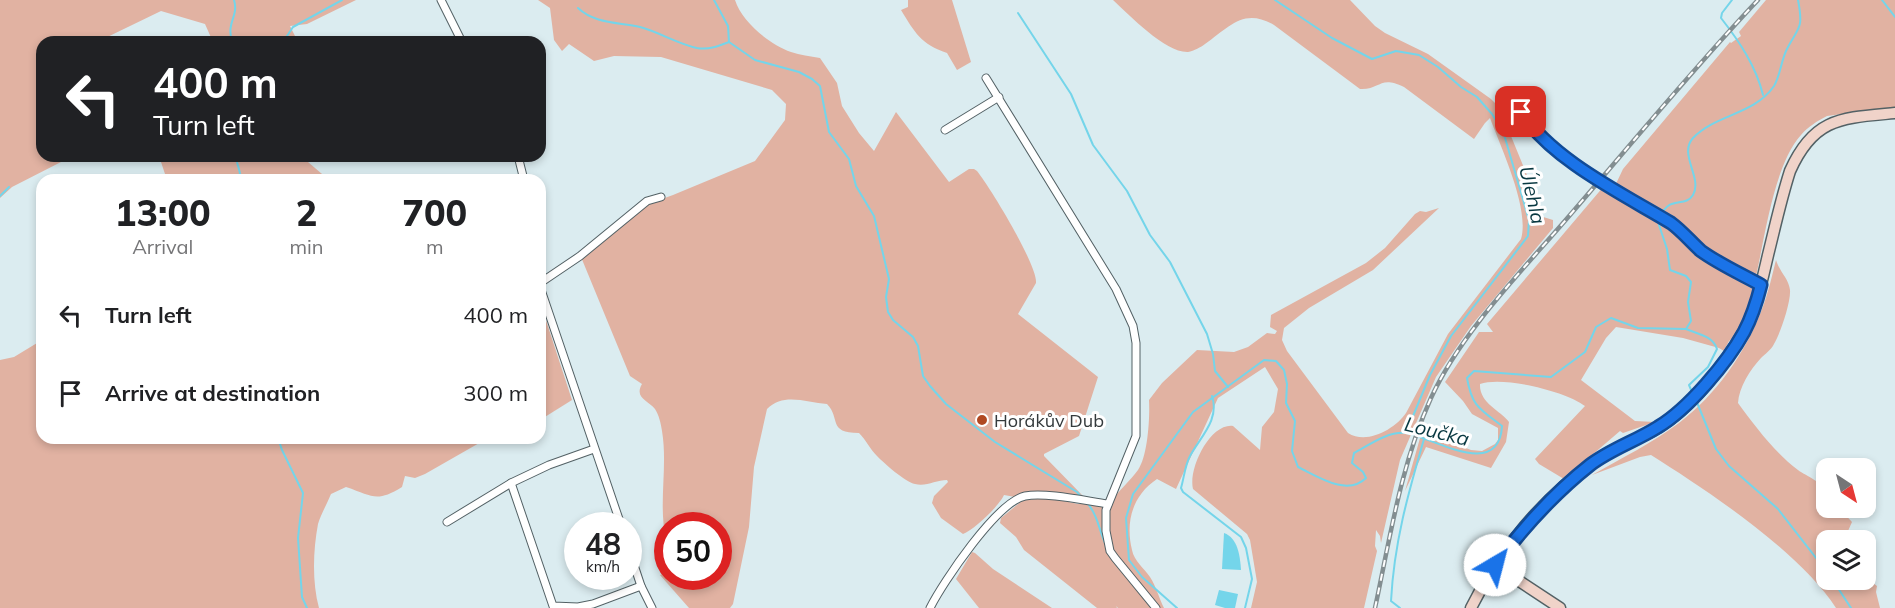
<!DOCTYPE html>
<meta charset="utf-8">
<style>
:root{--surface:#fff;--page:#f2f2f2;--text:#202124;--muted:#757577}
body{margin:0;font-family:Mulish,sans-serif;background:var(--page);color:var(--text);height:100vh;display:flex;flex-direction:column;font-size:22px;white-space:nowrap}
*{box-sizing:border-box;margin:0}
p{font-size:20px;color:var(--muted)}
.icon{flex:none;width:33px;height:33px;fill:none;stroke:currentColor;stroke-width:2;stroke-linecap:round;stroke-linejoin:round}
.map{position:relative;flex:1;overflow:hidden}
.panel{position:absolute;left:36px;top:174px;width:510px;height:270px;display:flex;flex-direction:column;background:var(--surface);border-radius:18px;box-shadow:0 3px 9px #0003}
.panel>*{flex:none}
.hud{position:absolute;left:36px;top:36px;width:510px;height:126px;border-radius:18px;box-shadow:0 3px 9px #0003;background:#202124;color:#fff;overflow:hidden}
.needle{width:39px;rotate:144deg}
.buttons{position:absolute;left:1816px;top:458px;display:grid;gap:12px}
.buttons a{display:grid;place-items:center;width:60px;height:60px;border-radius:12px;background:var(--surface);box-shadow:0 3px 9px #0003;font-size:30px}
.speed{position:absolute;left:564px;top:512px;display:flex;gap:12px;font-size:30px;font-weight:700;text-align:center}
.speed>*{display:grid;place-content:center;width:78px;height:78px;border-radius:50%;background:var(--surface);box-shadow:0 3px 9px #0003;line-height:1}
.speed small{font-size:15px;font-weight:400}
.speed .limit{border:9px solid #d22;background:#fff;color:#111}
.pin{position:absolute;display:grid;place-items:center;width:51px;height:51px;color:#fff;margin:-26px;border-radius:12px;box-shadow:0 3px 9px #0006}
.me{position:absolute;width:66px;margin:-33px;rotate:37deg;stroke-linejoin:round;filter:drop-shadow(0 0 4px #0008)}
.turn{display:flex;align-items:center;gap:21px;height:126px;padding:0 18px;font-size:27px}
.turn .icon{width:78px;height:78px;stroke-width:2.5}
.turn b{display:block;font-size:42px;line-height:51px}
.eta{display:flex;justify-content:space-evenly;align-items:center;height:102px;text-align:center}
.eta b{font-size:36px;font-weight:800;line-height:42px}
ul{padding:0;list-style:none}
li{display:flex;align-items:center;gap:18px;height:78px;padding:0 18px}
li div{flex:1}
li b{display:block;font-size:22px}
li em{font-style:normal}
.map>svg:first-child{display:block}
</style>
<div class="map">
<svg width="1895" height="608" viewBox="0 0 1895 608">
<rect width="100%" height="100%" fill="#dbecf0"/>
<!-- green -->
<g fill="#e1b2a2">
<path d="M0 0H356L307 24 290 26 298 42H213L205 24 161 11 97 42H42V156H60L61 162 12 187 0 198Z"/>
<path d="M538 0H735C742 22 769 44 791 52 800 55 810 56 820 58L837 83 842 106 859 133 874 151 896 112 949 182 969 169H974L977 171C990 187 1038 266 1036 283L1018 314 1098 377 1079 436 1044 454V456L1084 497 1028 493 1015 497 1004 495C999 506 974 530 963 534L941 518 932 503 934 496 948 482 947 480C936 480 926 487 915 484 905 482 884 463 877 456 870 449 866 440 859 433 827 433 841 418 827 404 807 403 784 392 767 409L754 467 749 527 733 604 730 608H689L660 575 667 572 668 576H718V525H668L667 541 666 539C658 504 668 467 662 431 661 424 659 415 655 409 648 400 634 398 642 384L630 376 581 257 593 250 648 204 673 195 755 161 785 120 786 104 772 90 661 57 614 56 594 61 569 44 562 51 554 40 550 8Z"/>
<path d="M908 0H952L971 62 957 70 947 53C921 44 915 33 901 10L908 7Z"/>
<path d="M1113 0H1350L1375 26 1385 33 1428 54 1491 99 1504 112 1502 114 1531 185 1540 216 1553 220V228L1471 326 1436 377 1400 460 1381 543 1380 536 1376 530 1375 546 1377 551 1364 608H1251L1257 582 1250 540 1247 534 1193 489C1188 469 1210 423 1233 426L1260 450 1262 427 1274 412 1278 389 1265 367 1218 398 1176 489 1157 479C1133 495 1125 521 1132 550 1134 561 1144 568 1150 577 1156 586 1159 598 1164 608H1118L1116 606 1117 608H1097L1024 550 1016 537 1000 523 1001 518 1023 500 1050 498 1078 504 1111 502C1119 490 1130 481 1138 470 1148 456 1150 417 1149 400L1162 383 1197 350 1234 352 1248 347 1267 333 1275 334 1277 331 1270 327 1271 315 1366 263 1385 248 1415 214 1420 211 1426 212 1439 208 1373 270 1309 308 1284 328 1282 340 1287 351 1348 433C1367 445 1395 429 1406 413L1448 334 1521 239C1530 209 1501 148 1490 118L1485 123 1474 139 1404 87C1379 75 1381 90 1360 89L1274 25C1244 7 1229 27 1205 44 1201 47 1194 51 1188 52 1166 53 1129 15 1113 0Z"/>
<path d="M1766 0H1895V107L1827 116C1817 121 1808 127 1801 135 1774 165 1765 237 1756 276L1753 278 1689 243 1754 283C1751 298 1744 334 1729 341L1724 351 1719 348 1683 338 1616 327 1606 338 1581 380 1635 421 1655 422 1623 433 1620 431 1564 479 1539 464 1535 459 1585 406C1565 391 1503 376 1480 384 1479 403 1500 410 1509 422L1506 442 1491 468 1426 447 1405 491 1422 431 1471 450 1482 451 1495 444 1498 440V428L1472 414 1463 401 1445 382 1479 332H1493L1487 324 1604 186 1614 188 1623 169 1730 42 1731 43 1741 36 1739 32Z"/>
<path d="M159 156H301L329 180H167Z"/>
<path d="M1776 260C1779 271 1789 279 1790 290 1791 302 1780 334 1774 344 1771 350 1765 354 1761 358 1750 370 1739 387 1738 403 1755 426 1775 453 1798 470 1806 476 1823 482 1827 493 1828 496 1827 503 1827 507H1838L1852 522 1844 540H1827V579L1866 578 1877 586 1876 592 1880 608H1836C1799 551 1708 491 1651 455L1640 457 1592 475C1622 458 1652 443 1679 423 1716 395 1746 352 1762 309 1768 294 1772 276 1776 260Z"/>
<path d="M540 302 572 400 540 420Z"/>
<path d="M42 340V438H488L425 474 415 478 405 476 402 487C376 503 373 496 346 487L331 494C327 504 321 514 318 524 313 551 312 582 319 608H0V360L14 357Z"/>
<path d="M972 552 975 553 993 569 1052 608H979L956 579Z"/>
</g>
<!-- water -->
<g fill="#74d5ea">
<path d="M1224 533C1238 538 1240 556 1241 570L1222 569Z"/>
<path d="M1219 590 1238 594 1235 608H1225L1215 605Z"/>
</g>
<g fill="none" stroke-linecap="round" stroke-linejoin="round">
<!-- stream -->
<g stroke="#74d5ea" stroke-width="2">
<path d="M714 0 728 26 729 42"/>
<path d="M1275 0 1332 38 1372 59 1396 51 1419 55 1438 67 1461 87 1477 97 1492 114 1503 131 1529 220 1528 236 1451 336 1430 375 1406 433"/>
<path d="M1732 0 1722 13 1721 18C1739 41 1756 66 1763 95"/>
<path d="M1882 0 1895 17"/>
<path d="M578 8C595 24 618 22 640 27 659 32 678 44 697 48 709 50 719 46 729 42L755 60 799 72 812 79 820 86 829 132 849 159 856 186 874 216 889 279 886 297 888 312 893 320 913 337 918 346 923 376 930 386 946 404 995 442 1077 492 1082 498"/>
<path d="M1018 13 1071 94 1093 145 1127 191 1150 235 1170 262 1207 334 1213 354 1215 371 1228 387"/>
<path d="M232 42C226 21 239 17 234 0"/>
<path d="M283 42 293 27 342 0"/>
<path d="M237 156C235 164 242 171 240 180"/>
<path d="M0 196 9 187"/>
<path d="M1686 329C1698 334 1713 336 1717 349L1708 367 1689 385 1692 392"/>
<path d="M1212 396C1220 420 1200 437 1190 456 1185 465 1184 478 1181 488L1183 492 1241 537 1246 548 1252 579 1245 608"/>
<path d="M1696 400 1716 449 1729 466 1778 509 1827 572"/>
<path d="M278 438 282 450 303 493 298 538 302 597 307 608"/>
<path d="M1088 504C1098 515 1099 531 1106 545"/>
<path d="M1832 579 1851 608"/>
<path d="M1177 608 1142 577 1129 560 1126 518 1133 494 1193 412 1264 360 1276 361 1284 370 1287 384 1286 403 1295 421 1292 451 1298 467C1317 476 1347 497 1366 478L1363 472 1352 463 1354 453C1369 445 1388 431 1406 433 1432 437 1499 481 1502 426 1480 409 1472 407 1467 378L1474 371 1551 377 1585 352 1596 327 1611 318 1638 328 1686 329 1691 321 1688 302 1691 282 1686 276 1670 270 1667 249 1659 225V216C1662 213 1665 208 1668 206 1676 200 1687 205 1693 195 1703 178 1678 154 1693 138 1716 114 1754 115 1774 86 1780 76 1781 62 1786 51 1798 26 1804 31 1798 0"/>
<path d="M1400 608 1391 601C1394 543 1408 494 1424 439"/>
</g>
<defs>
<g id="street">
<path d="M441 0 462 42"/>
<path d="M986 78 1116 289 1133 326 1136 343V436L1106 510V531L1110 551 1115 558 1156 608"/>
<path d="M1518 110 1535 130 1580 167 1615 192 1673 224 1703 252 1761 285"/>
<path d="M945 130 999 97"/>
<path d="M518 156 524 180"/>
<path d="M540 283 580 256 647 201 661 197"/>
<path d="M540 287 621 525"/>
<path d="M511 483 553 606 578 607 593 604 641 586"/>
<path d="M447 522 511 483 549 465 594 449"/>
<path d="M628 547 641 586 652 608"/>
<path d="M930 608C943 582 997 502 1025 496 1046 492 1086 501 1108 504"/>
</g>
<g id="secondary">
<path d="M1495 565 1560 608"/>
<path d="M1471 608C1500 549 1544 497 1597 460 1616 446 1638 440 1658 428 1690 408 1718 373 1738 341 1755 316 1761 285 1768 255 1775 227 1781 199 1790 171 1814 117 1842 118 1895 113"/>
</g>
</defs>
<!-- street casing -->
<use href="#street" stroke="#536165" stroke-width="9"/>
<!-- secondary casing -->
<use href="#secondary" stroke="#536165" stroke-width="13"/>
<!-- street -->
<use href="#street" stroke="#fff" stroke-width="7"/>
<!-- secondary -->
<use href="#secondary" stroke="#f0d3c9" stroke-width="10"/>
<defs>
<path id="rail" d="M1375 608C1390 538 1401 464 1431 398 1461 332 1523 270 1570 215 1632 143 1693 69 1758 0"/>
</defs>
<!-- rail casing -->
<use href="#rail" stroke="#838e91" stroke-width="4.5"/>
<!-- rail -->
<use href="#rail" stroke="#fff" stroke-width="2" stroke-dasharray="7" stroke-linecap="butt"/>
</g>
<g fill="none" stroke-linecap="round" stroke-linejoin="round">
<defs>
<path id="route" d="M1495 565C1523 528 1553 494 1590 465 1611 449 1636 441 1658 427 1688 409 1727 363 1744 332 1752 317 1757 301 1761 285 1741 274 1719 264 1701 251 1691 242 1682 231 1671 223 1623 194 1552 160 1521 112"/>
</defs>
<!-- route casing -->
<use href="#route" stroke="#114b97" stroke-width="15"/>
<!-- route -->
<use href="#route" stroke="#1a73e8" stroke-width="10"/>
</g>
<!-- markers -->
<circle fill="#b04922" stroke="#fff" stroke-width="2" cx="982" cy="420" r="6"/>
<g text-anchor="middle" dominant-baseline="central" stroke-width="6" stroke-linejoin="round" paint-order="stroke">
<!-- poi labels -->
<g font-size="18" fill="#343a3c" stroke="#fff" text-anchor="start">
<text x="994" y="420">Horákův Dub</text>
</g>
<!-- water labels -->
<g font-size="20" font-style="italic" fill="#083841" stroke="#fff">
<text transform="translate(1533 195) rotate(77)">Úlehla</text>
<text transform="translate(1437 431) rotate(14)">Loučka</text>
</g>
</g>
</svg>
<div class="buttons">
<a><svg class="needle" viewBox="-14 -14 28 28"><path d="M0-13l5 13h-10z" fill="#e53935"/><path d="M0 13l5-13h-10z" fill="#757577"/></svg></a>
<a><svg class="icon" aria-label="layers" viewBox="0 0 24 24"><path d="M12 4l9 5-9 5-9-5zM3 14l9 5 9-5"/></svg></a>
</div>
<div class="speed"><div>48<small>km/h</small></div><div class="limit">50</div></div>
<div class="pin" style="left:1521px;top:112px;background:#d93025"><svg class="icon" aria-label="arrive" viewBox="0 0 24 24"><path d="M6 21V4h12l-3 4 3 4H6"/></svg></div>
<svg class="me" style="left:1495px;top:565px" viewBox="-20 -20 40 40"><circle r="19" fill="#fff"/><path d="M0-13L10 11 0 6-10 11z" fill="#1a73e8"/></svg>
<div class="hud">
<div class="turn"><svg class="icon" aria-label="left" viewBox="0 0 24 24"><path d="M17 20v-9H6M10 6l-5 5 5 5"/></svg><div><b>400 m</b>Turn left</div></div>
</div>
<section class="panel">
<div class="eta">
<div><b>13:00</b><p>Arrival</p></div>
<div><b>2</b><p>min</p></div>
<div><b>700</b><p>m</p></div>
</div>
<ul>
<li><svg class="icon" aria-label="left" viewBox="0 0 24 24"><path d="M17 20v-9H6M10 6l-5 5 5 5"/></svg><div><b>Turn left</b></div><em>400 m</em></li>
<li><svg class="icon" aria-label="arrive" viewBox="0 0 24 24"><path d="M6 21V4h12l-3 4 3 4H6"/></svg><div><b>Arrive at destination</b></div><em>300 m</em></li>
</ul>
</section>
</div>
